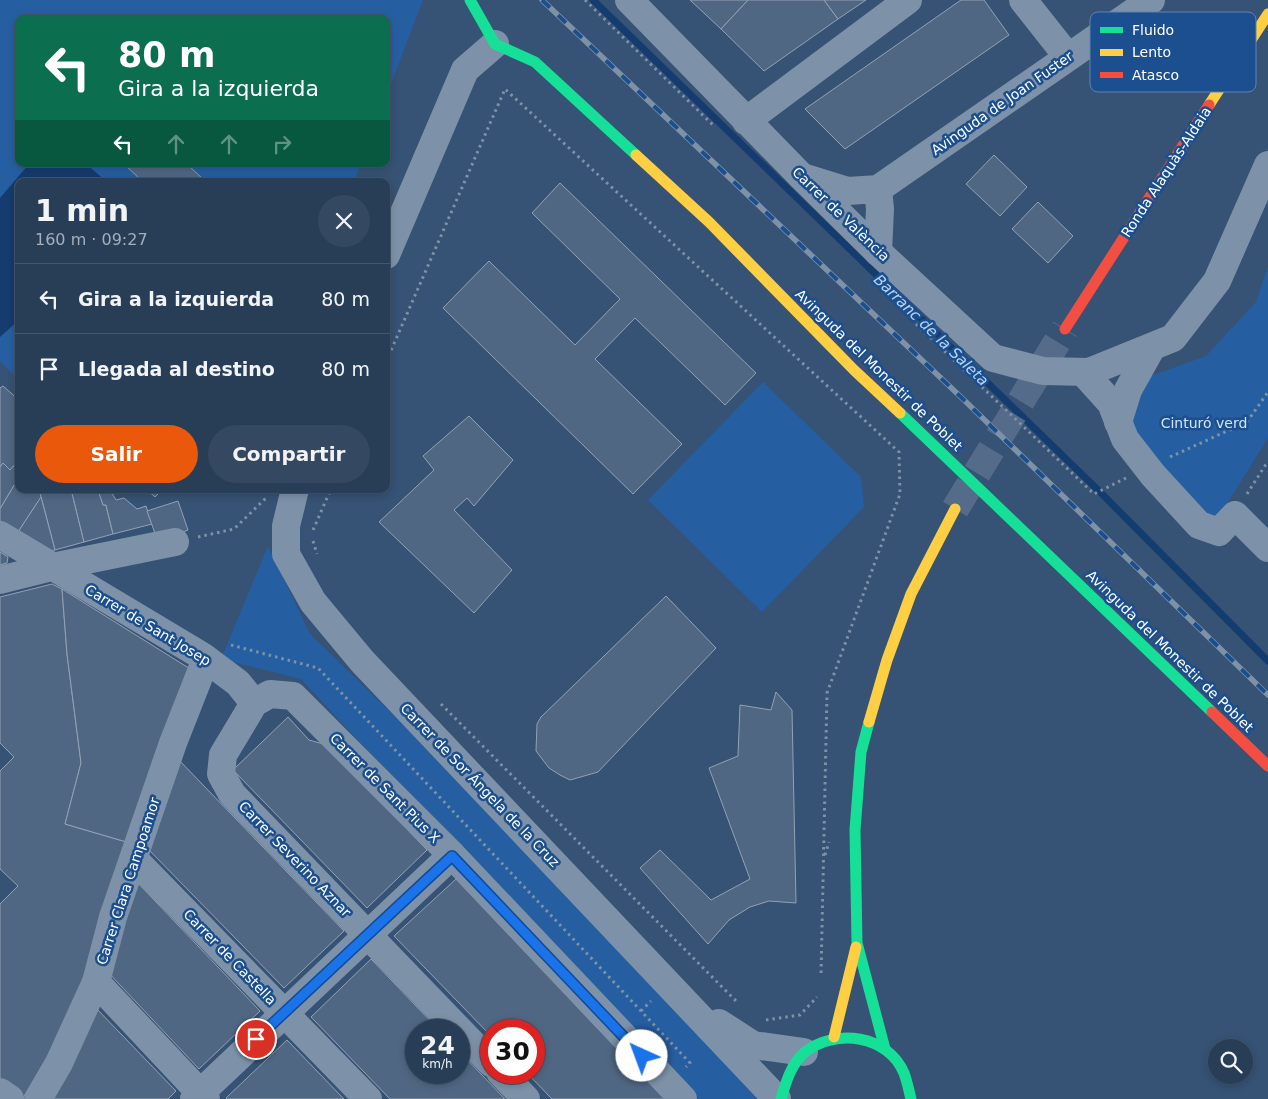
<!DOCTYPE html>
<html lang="es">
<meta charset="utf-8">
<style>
:root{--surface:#283e57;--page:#344961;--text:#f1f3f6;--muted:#a5aeba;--line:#44576d;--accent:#ea580c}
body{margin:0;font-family:"DejaVu Sans",sans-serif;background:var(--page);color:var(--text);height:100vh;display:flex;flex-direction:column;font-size:19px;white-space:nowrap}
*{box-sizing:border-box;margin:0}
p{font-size:16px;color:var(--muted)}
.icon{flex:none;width:28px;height:28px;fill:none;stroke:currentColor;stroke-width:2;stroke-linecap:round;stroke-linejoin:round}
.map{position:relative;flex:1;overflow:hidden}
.sheet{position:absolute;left:15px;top:178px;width:375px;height:315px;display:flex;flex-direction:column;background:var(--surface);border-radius:10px;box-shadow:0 2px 8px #0003,0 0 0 1px var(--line)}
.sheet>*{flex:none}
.hud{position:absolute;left:15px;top:15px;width:375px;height:152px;border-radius:10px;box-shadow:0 2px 8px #0003,0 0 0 1px var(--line);background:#0b6e4f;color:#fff;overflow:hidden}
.tools{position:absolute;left:1208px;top:1039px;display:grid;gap:10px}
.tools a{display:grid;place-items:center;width:45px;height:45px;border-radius:50%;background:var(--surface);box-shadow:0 2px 8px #0003,0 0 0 1px var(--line);font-size:25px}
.speed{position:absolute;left:405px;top:1019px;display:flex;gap:10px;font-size:25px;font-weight:700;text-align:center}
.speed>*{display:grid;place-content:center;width:65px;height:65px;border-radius:50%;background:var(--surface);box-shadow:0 2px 8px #0003,0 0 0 1px var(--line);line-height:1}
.speed small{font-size:12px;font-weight:400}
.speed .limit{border:8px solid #d22;background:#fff;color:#111}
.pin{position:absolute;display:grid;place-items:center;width:42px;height:42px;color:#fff;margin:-21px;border:2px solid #fff;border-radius:50%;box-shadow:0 1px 5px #0007}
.me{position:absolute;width:55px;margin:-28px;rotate:317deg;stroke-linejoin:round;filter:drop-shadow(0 0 4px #0008)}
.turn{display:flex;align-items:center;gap:18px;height:105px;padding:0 20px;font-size:22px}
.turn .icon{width:65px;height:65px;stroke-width:2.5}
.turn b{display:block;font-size:35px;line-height:42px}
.lanes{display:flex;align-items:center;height:48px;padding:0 20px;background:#0003;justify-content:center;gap:25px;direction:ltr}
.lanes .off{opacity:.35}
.round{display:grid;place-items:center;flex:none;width:52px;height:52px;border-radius:26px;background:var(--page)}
.summary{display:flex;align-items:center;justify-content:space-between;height:85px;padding:0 20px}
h1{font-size:30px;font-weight:700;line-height:38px}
.primary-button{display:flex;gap:10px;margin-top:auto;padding:10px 20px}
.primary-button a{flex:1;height:58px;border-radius:30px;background:var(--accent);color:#fff;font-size:20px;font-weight:700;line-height:58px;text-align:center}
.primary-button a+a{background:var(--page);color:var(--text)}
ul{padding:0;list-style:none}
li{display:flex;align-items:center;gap:15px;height:70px;padding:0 20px;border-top:1px solid var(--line)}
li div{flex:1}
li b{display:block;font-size:19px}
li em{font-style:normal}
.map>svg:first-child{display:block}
</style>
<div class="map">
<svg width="1268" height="1099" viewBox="0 0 1268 1099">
<rect width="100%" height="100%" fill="#365274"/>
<!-- green -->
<g fill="#265fa1">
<path d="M0 0H423L386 97V19H19V164H361L354 181H19V380L0 361Z"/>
<path d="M1268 266V438L1215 523 1182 496 1131 429 1142 379 1206 356 1256 302Z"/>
<path d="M763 382 861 477 864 507 762 612 648 500Z"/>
<path d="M268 546 310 634 447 767 764 1099H691L301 679 221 659Z"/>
</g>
<!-- water -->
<path fill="#153c6e" d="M29 164H86L106 181H19V320L0 337V198Z"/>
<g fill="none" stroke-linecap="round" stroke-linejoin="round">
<!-- stream -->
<path stroke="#153c6e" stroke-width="7" d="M593 0 1099 491 1268 661"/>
</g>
<!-- building -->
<g fill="#506783" stroke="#92a2b6">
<path d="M690 0H748L721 29Z"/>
<path d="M748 0H824L838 19 764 71 721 29Z"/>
<path d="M824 0H866L838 19Z"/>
<path d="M961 0H984L1009 35 845 149 805 109Z"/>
<path d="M994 155 1027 187 1000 216 966 184Z"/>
<path d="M124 164H187L205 181H142Z"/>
<path d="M560 183 756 373 725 405 635 318 595 359 682 444 633 494 443 308 489 261 575 345 620 299 532 213Z"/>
<path d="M1038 202 1073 236 1048 263 1012 229Z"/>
<path d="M3 386 19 400V460L10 470 3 463 0 467V388Z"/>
<path d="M469 416 513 460 474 506 467 498 454 510 512 570 474 613 379 522 434 470 423 456Z"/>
<path d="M19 460V477L0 509V467L3 463 10 470Z"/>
<path d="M19 477V489H39L41 497 18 532 0 521V509Z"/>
<path d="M39 489H71L84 542 55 550Z"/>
<path d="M71 489H98L103 505H106L113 534 84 542Z"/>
<path d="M146 489H163L155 497Z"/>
<path d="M110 490 116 500 124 498 137 509 146 506 152 524 113 534 106 505H103L99 493Z"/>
<path d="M41 497 55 550 49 551 18 532Z"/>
<path d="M178 501 188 530 158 542 147 511Z"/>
<path d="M0 552 8 557 7 563 0 565Z"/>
<path d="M52 584 62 589 67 654 81 763 65 824 130 843 74 1006 60 1040 23 1098 0 1081V904L18 886 0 869V771L14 757 0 743V597Z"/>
<path d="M62 589 192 670 130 843 65 824 81 763 67 654Z"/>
<path d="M666 596 716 648 598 772 570 780 560 775 549 768 536 751 537 724 541 717Z"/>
<path d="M776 692 792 710 796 903 769 901 750 907 729 920 708 944 640 868 660 850 711 900 750 879 709 768 738 756 740 705 771 710Z"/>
<path d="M288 717 309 740 327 745 427 850 367 908 233 770Z"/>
<path d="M177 758 344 931 284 988 146 847Z"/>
<path d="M456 879 665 1099H552L526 1072H534V1030H491V1036L394 936Z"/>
<path d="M135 880 260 1011 199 1069 105 969Z"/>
<path d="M371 959 439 1030H416V1072H459V1051L505 1099H390L311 1017Z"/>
<path d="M94 1006 176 1091 168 1099H45Z"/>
<path d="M287 1040 344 1099H228L226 1098Z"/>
</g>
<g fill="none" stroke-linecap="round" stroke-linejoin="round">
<!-- secondary-tunnel -->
<path stroke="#546c89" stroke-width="28" stroke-dasharray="28 14" stroke-linecap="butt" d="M955 509 1065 329"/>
<!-- path -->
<g stroke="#7d92a8" stroke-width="3" stroke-dasharray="2.5 4" stroke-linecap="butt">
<path d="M585 0 715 127"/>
<path d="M916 324 1094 494 1126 478"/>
<path d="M386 362 505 89 899 452 900 494 827 693 821 975"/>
<path d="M1170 457 1247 422 1268 392"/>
<path d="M1247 494 1268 461"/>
<path d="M313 530 331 489"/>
<path d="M198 537 234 529 266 498"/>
<path d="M313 541 317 554"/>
<path d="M231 645 318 668 690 1063 686 1067"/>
<path d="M441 704 738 1003"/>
<path d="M825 855 829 842"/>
<path d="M641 1011 651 1001"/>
<path d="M766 1020 800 1015 817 997"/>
</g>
<!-- street -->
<g stroke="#7d92a8" stroke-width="28">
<path d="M629 0 801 176 878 252 993 358 1043 371 1089 372 1173 338 1217 281 1268 165"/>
<path d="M1023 0 1068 57"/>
<path d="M746 121 908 0"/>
<path d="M806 178 848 191 878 189 1151 0"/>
<path d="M878 189 880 209 878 252"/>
<path d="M386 255 465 70 495 44"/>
<path d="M1083 372 1111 403 1125 439 1153 475 1199 525 1219 532 1235 515 1268 548"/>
<path d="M1118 422 1128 390 1152 347"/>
<path d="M295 489 286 526V554L313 602 362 661 777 1099"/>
<path d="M0 535 202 656 238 683 254 703"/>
<path d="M0 580 52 567 175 542"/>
<path d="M134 859 368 1099"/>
<path d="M96 982 206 1099"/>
<path d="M719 1023 753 1045 804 1052"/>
<path d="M491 1063 232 794 221 774 223 755 247 715 254 703 270 694 293 696 452 855 683 1099"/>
<path d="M500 1072 526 1099"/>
<path d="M0 1092 10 1099"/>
<path d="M38 1099 59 1063 96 982 113 917 173 743 206 659"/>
<path d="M194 1099 452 855"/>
</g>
<!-- fast -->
<g stroke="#16e098" stroke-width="11">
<path d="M470 0 495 44 535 62 636 155"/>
<path d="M900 413 1212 712"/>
<path d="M869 722 861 752 855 830 857 943 885 1049"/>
<path d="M781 1099C786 1082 791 1064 805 1052 836 1028 888 1035 904 1073 907 1081 909 1091 911 1099"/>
</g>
<!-- slow -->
<g stroke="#ffcf43" stroke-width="11">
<path d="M1209 105 1268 14"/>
<path d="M636 155 709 222 854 370 900 413"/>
<path d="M869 722 887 660 911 594 955 509"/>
<path d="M834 1037 856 947"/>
</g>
<!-- jam -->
<g stroke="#f24e42" stroke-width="11">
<path d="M1065 329 1209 105"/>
<path d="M1212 712 1268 766"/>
</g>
<defs>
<path id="rail" d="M542 0 963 399 1268 695"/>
</defs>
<!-- rail casing -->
<use href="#rail" stroke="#7e92a7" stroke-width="5.5"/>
<!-- rail -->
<use href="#rail" stroke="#1b4f8f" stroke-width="4" stroke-dasharray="11" stroke-linecap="butt"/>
</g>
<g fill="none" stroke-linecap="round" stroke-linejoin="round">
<defs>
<path id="route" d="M256 1039 452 856 642 1056"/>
</defs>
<!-- route casing -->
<use href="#route" stroke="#114b97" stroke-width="12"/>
<!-- route -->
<use href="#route" stroke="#1a73e8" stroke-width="9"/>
</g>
<g text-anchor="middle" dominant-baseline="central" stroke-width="5" stroke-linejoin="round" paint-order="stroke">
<!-- street labels -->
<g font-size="14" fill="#fff" stroke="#1b4f8f">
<text transform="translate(1002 103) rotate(-35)">Avinguda de Joan Fuster</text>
<text transform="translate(1166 172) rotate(-57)">Ronda Alaquàs-Aldaia</text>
<text transform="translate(841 214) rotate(44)">Carrer de València</text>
<text transform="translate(879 370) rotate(44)">Avinguda del Monestir de Poblet</text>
<text transform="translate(148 625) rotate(31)">Carrer de Sant Josep</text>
<text transform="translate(1170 651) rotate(44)">Avinguda del Monestir de Poblet</text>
<text transform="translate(480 785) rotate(46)">Carrer de Sor Ángela de la Cruz</text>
<text transform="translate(385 788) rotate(45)">Carrer de Sant Pius X</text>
<text transform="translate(295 859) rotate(46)">Carrer Severino Aznar</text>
<text transform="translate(128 881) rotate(-72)">Carrer Clara Campoamor</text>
<text transform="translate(230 957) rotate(46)">Carrer de Castella</text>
</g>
<!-- park labels -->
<g font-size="14" fill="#cfe3fa" stroke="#1b4f8f">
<text x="1204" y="423">Cinturó verd</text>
</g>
<!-- water labels -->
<g font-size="15" font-style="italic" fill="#b5d3f5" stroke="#1b4f8f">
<text transform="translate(931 330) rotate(44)">Barranc de la Saleta</text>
</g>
</g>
<!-- legend -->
<rect x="1090" y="12" width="166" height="80" rx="8" fill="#1b4f8f" stroke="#5f84b1" stroke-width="1"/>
<rect x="1100" y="27" width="23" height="6" fill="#16e098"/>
<rect x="1100" y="49" width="23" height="7" fill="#ffcf43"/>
<rect x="1100" y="72" width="23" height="6" fill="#f24e42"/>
<g font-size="14" fill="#fff">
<text x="1132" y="35">Fluido</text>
<text x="1132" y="57">Lento</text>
<text x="1132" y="80">Atasco</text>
</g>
</svg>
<div class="tools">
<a><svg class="icon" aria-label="search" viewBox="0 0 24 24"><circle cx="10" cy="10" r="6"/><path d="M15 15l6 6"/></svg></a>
</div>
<div class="speed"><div>24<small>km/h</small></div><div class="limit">30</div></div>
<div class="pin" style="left:256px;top:1039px;background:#d93025"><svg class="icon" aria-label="arrive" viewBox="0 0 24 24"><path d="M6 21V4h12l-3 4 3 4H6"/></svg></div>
<svg class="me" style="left:642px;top:1056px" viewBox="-20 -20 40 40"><circle r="19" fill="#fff"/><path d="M0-13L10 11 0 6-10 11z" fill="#1a73e8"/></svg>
<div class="hud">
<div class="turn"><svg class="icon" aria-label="left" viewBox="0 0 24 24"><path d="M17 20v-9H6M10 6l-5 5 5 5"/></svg><div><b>80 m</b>Gira a la izquierda</div></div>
<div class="lanes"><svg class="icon" aria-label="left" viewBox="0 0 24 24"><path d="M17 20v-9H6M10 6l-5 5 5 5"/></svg><svg class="icon off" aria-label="ahead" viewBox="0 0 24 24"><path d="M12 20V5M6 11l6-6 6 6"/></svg><svg class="icon off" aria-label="ahead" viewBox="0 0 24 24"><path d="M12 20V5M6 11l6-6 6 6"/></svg><svg class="icon off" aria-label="right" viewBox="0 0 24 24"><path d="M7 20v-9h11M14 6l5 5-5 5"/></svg></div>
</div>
<section class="sheet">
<div class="summary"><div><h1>1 min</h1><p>160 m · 09:27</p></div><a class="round"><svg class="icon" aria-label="close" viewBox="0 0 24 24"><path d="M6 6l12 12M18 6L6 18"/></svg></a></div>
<ul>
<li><svg class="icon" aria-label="left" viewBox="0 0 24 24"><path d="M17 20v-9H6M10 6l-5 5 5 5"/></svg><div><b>Gira a la izquierda</b></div><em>80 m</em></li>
<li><svg class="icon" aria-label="arrive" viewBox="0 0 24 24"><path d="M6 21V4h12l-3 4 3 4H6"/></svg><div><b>Llegada al destino</b></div><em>80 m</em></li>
</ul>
<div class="primary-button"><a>Salir</a><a>Compartir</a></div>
</section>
</div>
